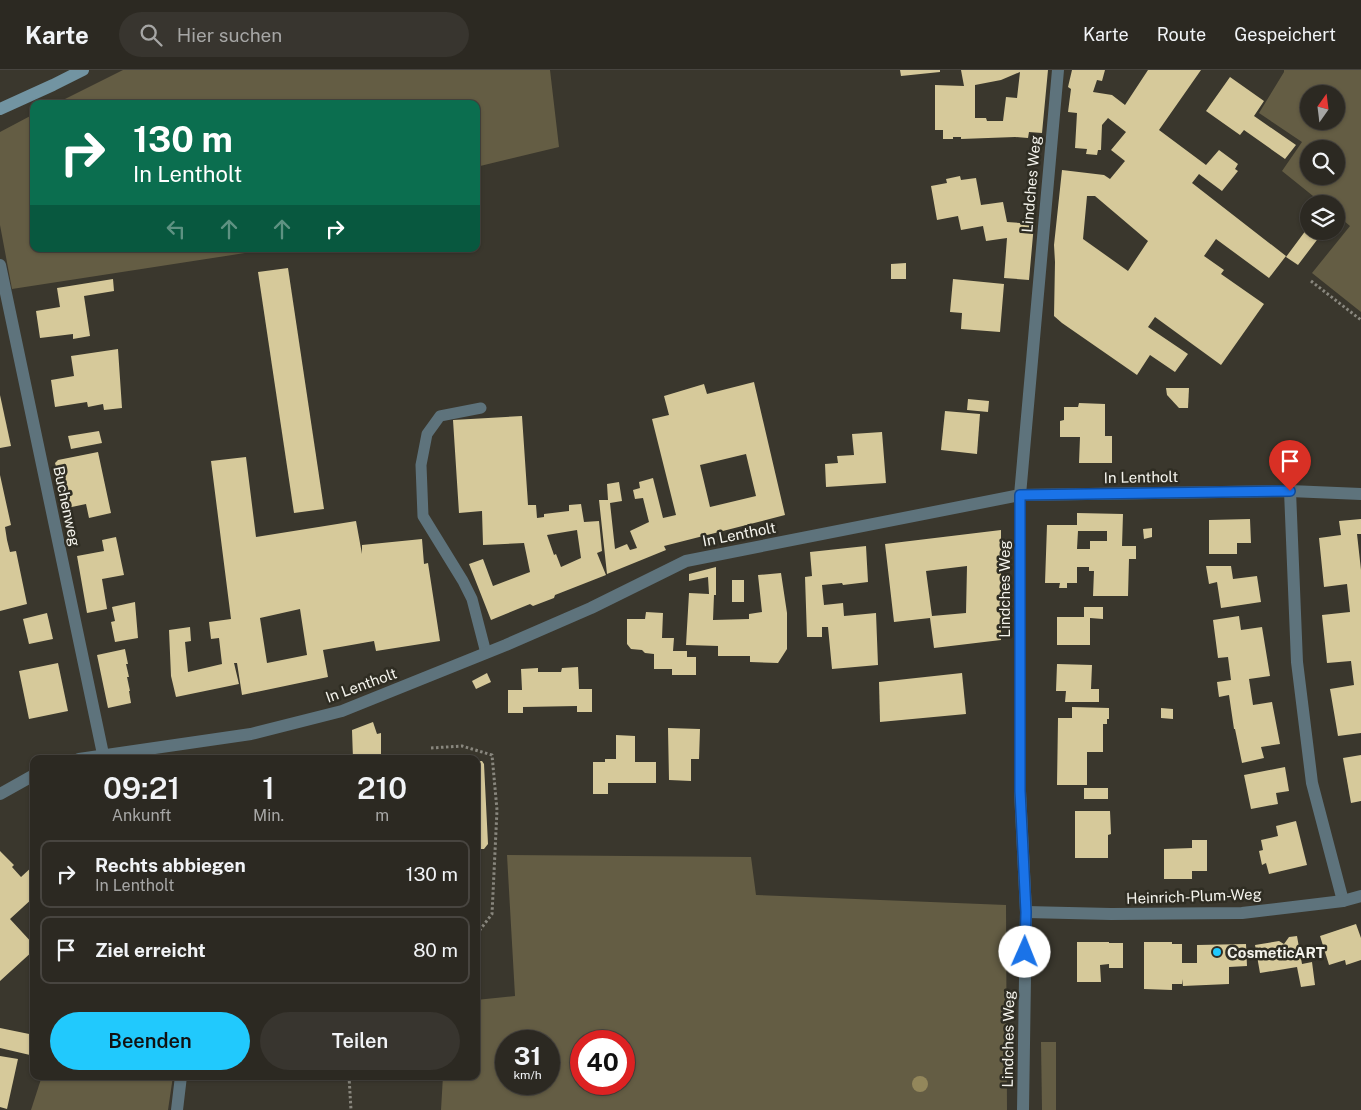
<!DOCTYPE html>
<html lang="de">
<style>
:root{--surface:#2c2922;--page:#38352f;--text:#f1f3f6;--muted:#a6a6a5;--line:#484540;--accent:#21c9fd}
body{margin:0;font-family:"Public Sans",sans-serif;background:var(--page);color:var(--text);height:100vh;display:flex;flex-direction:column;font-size:19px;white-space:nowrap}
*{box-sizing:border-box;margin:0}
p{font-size:16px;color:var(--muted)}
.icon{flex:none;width:28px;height:28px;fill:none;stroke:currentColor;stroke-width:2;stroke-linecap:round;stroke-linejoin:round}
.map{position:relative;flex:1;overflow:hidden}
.panel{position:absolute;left:30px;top:685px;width:450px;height:325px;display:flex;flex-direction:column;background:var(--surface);border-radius:10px;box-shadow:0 1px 4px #0004,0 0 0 1px var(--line)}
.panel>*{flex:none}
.hud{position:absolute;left:30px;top:30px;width:450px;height:152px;border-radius:10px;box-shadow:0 1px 4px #0004,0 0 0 1px var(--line);background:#0b6e4f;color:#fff;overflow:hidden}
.needle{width:32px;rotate:14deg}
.buttons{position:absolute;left:1300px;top:15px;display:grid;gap:10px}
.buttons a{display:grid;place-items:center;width:45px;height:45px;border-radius:50%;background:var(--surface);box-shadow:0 1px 4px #0004,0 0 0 1px var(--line);font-size:25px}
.speed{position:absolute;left:495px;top:960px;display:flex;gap:10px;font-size:25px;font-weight:700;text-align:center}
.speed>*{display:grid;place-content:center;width:65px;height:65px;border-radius:50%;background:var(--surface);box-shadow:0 1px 4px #0004,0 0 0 1px var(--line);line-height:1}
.speed small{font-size:12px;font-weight:400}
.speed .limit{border:8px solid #d22;background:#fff;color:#111}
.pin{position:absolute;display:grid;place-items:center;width:42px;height:42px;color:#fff;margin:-51px -21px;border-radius:50% 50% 50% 0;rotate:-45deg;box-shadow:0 0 5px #0007}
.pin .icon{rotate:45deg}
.me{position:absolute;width:55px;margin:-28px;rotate:1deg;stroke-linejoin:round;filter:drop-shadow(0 0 4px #0008)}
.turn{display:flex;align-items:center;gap:18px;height:105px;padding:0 20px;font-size:22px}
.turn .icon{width:65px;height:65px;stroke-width:2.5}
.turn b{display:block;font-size:35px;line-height:42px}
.lanes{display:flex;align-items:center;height:48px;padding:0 20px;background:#0003;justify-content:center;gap:25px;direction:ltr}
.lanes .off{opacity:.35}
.eta{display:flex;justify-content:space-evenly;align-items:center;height:85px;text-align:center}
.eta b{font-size:30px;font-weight:600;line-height:35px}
.primary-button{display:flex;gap:10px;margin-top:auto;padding:10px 20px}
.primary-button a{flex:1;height:58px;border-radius:30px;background:var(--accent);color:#111;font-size:20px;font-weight:600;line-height:58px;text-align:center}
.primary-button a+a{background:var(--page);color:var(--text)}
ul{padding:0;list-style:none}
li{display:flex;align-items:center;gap:15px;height:68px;margin:0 10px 8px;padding:0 10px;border:2px solid var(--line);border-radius:10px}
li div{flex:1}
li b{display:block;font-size:19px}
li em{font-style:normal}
header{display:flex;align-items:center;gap:30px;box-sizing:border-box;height:70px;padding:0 25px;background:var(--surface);border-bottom:1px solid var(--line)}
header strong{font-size:24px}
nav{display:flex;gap:28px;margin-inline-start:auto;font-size:18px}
.search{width:350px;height:45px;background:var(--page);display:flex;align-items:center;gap:12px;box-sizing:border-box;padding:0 18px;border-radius:28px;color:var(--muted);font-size:19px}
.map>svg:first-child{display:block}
</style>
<header>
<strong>Karte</strong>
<div class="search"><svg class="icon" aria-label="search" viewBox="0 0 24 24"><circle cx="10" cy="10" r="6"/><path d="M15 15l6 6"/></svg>Hier suchen</div>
<nav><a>Karte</a><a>Route</a><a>Gespeichert</a></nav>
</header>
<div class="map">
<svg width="1361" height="1040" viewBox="0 0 1361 1040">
<rect width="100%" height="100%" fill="#3a372d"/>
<!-- green -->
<g fill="#645d44" fill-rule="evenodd">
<path d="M123 0H550L559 77 476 97V34H55Z"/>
<path d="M1284 0H1361V242L1312 203 1350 156 1336 144V134H1323L1282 101 1302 72 1259 43 1284 2ZM1309 24H1336V51H1309ZM1309 79H1336V106H1309Z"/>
<path d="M34 44V179H271L12 219 0 155V62Z"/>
<path d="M507 785 751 787 756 825 1006 835 1007 1040H441L443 1006H476V930L515 926ZM549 971V1014H506V971ZM624 971V1014H581V971Z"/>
<path d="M1041 972H1056V1040H1042Z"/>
<path d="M42 1006H173L168 1040H31Z"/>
</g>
<!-- building -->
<g fill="#d6c99a" fill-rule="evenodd">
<path d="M900 0H940V2L901 6Z"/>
<path d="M961 0H1048L1042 63 1029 62 1028 68 1015 67 961 69V67H953V69H943V60H935V15L964 16ZM1020 2 1017 28 1006 27 1003 51H987L986 48H975V15L1001 10Z"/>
<path d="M1072 0H1105L1102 11 1097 10 1093 22 1112 25 1125 35 1148 0H1201L1159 60 1206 95 1219 80 1238 94 1235 99 1238 101 1222 121 1199 104 1192 113 1286 186 1269 208 1216 169 1204 186 1224 200 1221 204 1264 234 1221 295 1155 247 1148 257 1188 284 1175 302 1150 285 1137 305 1062 253 1054 246 1055 192 1054 175 1062 100 1104 105 1110 109 1125 91 1111 80 1126 62 1108 48 1102 55 1101 80H1098L1097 85 1086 84 1087 79 1075 78 1077 43 1068 42 1071 19 1068 17ZM1087 126H1095L1148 171 1128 201 1083 169Z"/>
<path d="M1230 7 1264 31 1254 46 1296 75 1285 89 1244 60 1240 65 1206 41Z"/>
<path d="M960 106 961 110 976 108 981 135 1003 132 1007 152 1034 154 1029 210 1004 208 1007 168 986 171 983 156 961 160 958 146 937 150 931 116 947 113 946 109Z"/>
<path d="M1309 156V161H1321L1323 162 1298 195 1286 187Z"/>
<path d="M906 193V209H891V194Z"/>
<path d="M288 198 324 439 294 443 258 202Z"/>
<path d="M113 209 114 221 84 226 90 266 73 269V264L40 268 36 241 60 237 57 218Z"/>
<path d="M953 209 1004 214 1000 262 961 259 962 243 950 242Z"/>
<path d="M118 279 122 338 104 340 103 334 88 337 87 332 55 337 51 310 74 306 71 286Z"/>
<path d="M754 312 785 445 664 476 666 480 607 504 599 430H608L607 414 619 412 622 431 610 433 615 479 627 474 630 480 637 478 630 461 649 452 643 428 635 429 633 420 640 418 639 412 653 408 663 448 676 445 652 349 669 345 664 326 704 314 707 324ZM746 384 756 426 710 437 700 395Z"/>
<path d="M1166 318H1189L1188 338H1179L1167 325Z"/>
<path d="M0 325 11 376 0 378Z"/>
<path d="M968 329 989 331 988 342 967 340Z"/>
<path d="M1079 333 1105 334V366H1112V393H1079L1080 367H1060V351L1064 350V337H1078Z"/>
<path d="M945 341 980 344 977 384 941 380Z"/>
<path d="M522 346 528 435H536L537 448 544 447V444L569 441V435L581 434 584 452 599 451 602 481 597 483 606 505 555 525 554 528 533 536 530 534 491 550 469 494 483 489 493 516 530 502 524 473 483 475 482 441 459 443 453 350ZM577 460 581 488 561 497 556 484 554 485 547 465Z"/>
<path d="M99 361 102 373 71 379 68 366Z"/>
<path d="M882 362 886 413 826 417 825 394 838 393 837 386 854 385 852 364Z"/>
<path d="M98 382 111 443 89 448 86 434 67 438 64 436 63 429 65 426 59 402 57 400 55 393 58 390Z"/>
<path d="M246 387 256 467 356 451 362 484V475L422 469 424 494 428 493 440 571 376 581 374 571 323 580 328 607 242 625 237 593H234L239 614 176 627 171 606 169 560 190 557 191 571 185 572 188 602 222 594 219 568 211 569 209 552 231 549 211 391ZM300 539 307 585 267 593 260 548Z"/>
<path d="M0 405 11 455 5 457 7 470 10 482 16 481 27 534 0 541Z"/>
<path d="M1077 443 1123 444 1122 476H1136V489H1129L1128 526H1093L1094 501H1089V497H1077V513H1067V518H1059L1060 513H1045L1047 455H1077ZM1078 461H1107V471H1090V479H1077Z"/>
<path d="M1250 449 1251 473H1237V484H1209V450Z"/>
<path d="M1361 449V464H1357L1361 500V663L1338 666 1330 619 1354 615 1351 591 1327 593 1322 545 1350 542 1347 514 1324 517 1319 468 1341 465 1339 451Z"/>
<path d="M1152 458V467L1144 469 1143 459Z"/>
<path d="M1001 460V570L934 578 930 548 894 552 885 474ZM967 496 966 543 932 546 926 501Z"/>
<path d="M116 467 124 505 102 509 107 539 87 543 77 486 104 481 102 470Z"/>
<path d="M866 476 868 512 843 515 842 513 822 515 824 535 843 533 844 546 876 543 878 595 832 599 828 557H822V567H807L805 507 812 506 810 482Z"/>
<path d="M1206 496H1231L1233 509 1257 506 1261 532 1221 538 1217 512 1209 514Z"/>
<path d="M716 497V525H714L713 550 749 549V544L762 542 758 505 781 503 787 543V579L778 593 750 592V586H718V576L686 575 689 523 709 524 708 507 689 511V504Z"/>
<rect x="732" y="510" width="12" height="22"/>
<path d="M135 532 138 568 115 572 111 552 115 551 112 537Z"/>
<path d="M1084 537H1103V549L1090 548V575H1057V547H1084Z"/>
<path d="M646 542 663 543 662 568H674L673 581H687V587H696V605H672V599H654V584L645 583 642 580 631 579 627 574V549H645Z"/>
<path d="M47 543 53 569 29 574 23 549Z"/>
<path d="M1239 546 1241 560 1262 557 1270 606 1249 609 1253 635 1272 632 1280 674 1261 677 1264 688 1242 693 1235 659H1234L1229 625 1219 627 1217 612 1231 610 1228 587 1218 588 1213 550Z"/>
<path d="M125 579 128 594H126L129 607H127L130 621H129L131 633 108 638 97 585Z"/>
<path d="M58 593 68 641 29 649 19 601Z"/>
<path d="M1057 594 1092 595 1091 619H1099V632H1065L1066 621H1056Z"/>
<path d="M578 597 579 619H592V642H577V636L523 637V643H508V620H522L521 599 538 598V602H561L562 598Z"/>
<path d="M487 603 491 612 476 619 472 611Z"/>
<path d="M962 603 966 644 880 652 879 612Z"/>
<path d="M1072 637 1109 638V649H1107V654H1103V682H1087V715H1057L1058 648H1072Z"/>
<path d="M1161 638 1173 639V649L1161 648Z"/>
<path d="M373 652 377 664 381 663V689H353L352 660Z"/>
<path d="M668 658 700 659 699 689H691V711L669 710Z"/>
<path d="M616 665 635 666V692H656V713H608V724H593V692H605V689H616Z"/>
<path d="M1361 685V731L1351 733 1343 688Z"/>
<path d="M476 691H482L484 694 488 774 484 779H480L481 797H476Z"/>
<path d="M1285 697 1289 721 1276 723 1278 734 1251 739 1244 705Z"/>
<rect x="1084" y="718" width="24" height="11"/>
<path d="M1075 741H1110L1111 764 1108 765V788H1075Z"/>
<path d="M1296 751 1307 795 1269 804 1266 793 1262 795 1259 781 1263 780 1261 770 1278 766 1276 756Z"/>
<path d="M1192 770H1207V801H1192V809H1164V779L1192 778Z"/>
<path d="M0 781 14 795 12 797 21 807 34 795V827L10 849 34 875V880L0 911Z"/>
<path d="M1356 854 1361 868V890L1346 895 1345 890 1329 895 1320 866Z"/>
<path d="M1297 866 1302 894 1312 892 1315 915 1301 917 1297 897 1260 903 1255 875 1279 871 1284 874 1289 867Z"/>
<path d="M1077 872H1109V873H1123V898H1109V894L1100 895 1101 912H1077Z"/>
<path d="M1144 872H1172V874H1182V893H1197V875L1246 874 1247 896 1229 897V914L1183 916 1182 909V914H1172V920L1144 919Z"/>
<path d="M0 958 34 965 30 985 0 978Z"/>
<path d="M0 986 18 989 7 1039 0 1037Z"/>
</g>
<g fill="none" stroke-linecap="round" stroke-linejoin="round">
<!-- path -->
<g stroke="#89877e" stroke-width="3" stroke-dasharray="2.5 2.5" stroke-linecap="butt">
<path d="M1311 211 1361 250"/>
<path d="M431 678 462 676 492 685 497 740 492 844 476 865"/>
<path d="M349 1006 351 1040"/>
</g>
<!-- service -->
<path stroke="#5e737c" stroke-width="11" d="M481 338 440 346 427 364 421 395 423 446 463 511 472 529 486 583"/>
<!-- minor -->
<g stroke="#5e737c" stroke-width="12">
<path d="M0 195 103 684"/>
<path d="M1290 421 1297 592 1312 713 1343 831"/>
<path d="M79 689 251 664 342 641 506 575 591 538 686 491 1020 425 1290 421 1361 424"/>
<path d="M0 724 34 705"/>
<path d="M1026 842 1111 844 1242 843 1343 831 1361 826"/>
<path d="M177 1040 181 1006"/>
</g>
<!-- tertiary -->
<path stroke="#5e737c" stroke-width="12" d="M1023 1040 1026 842 1020 721V425L1058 0"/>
<!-- secondary -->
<path stroke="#7294a2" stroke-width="12" d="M0 39 53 15 83 0"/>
</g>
<!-- trees -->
<circle fill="#93875b" cx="920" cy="1014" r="8"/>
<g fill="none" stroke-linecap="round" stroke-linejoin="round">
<defs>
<path id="route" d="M1025 882 1026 842 1020 721V425L1290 421"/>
</defs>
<!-- route casing -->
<use href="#route" stroke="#114b97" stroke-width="12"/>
<!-- route -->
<use href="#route" stroke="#1a73e8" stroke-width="9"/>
</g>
<!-- markers -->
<circle fill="#21c9fd" stroke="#2f2d23" stroke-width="2" cx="1217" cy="882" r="5"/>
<g text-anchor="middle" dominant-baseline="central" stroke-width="5" stroke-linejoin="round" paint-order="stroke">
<!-- street labels -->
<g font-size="15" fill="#f4f3ec" stroke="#2f2d23">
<text transform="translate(1031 114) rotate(-85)">Lindches Weg</text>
<text transform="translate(1141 407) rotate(-1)">In Lentholt</text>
<text transform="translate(67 436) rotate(78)">Buchenweg</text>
<text transform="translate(739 464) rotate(-11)">In Lentholt</text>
<text transform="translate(1004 519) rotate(-90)">Lindches Weg</text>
<text transform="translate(361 615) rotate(-20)">In Lentholt</text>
<text transform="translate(1194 826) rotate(-2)">Heinrich-Plum-Weg</text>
<text transform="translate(1008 969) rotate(-89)">Lindches Weg</text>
</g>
<!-- poi labels -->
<g font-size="15" font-weight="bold" fill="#f4f3ec" stroke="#2f2d23" text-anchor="start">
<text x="1227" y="882">CosmeticART</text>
</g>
</g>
</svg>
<div class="buttons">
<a><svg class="needle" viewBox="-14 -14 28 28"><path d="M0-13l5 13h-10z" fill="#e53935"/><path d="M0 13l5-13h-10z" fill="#a6a6a5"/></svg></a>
<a><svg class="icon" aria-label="search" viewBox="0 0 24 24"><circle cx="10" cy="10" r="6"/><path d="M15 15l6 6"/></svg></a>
<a><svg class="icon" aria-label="layers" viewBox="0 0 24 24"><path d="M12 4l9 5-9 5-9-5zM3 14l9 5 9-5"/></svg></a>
</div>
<div class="speed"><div>31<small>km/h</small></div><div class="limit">40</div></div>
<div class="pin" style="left:1290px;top:421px;background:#d93025"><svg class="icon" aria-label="arrive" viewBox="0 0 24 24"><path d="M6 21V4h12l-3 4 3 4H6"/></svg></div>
<svg class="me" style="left:1025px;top:882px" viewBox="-20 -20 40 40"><circle r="19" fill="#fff"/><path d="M0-13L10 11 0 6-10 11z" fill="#1a73e8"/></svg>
<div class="hud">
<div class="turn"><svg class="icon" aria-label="right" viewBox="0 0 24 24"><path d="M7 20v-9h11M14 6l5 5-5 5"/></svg><div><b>130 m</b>In Lentholt</div></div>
<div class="lanes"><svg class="icon off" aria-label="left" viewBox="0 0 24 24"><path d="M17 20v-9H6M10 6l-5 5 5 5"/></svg><svg class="icon off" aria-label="ahead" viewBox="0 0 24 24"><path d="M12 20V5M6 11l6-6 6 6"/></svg><svg class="icon off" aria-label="ahead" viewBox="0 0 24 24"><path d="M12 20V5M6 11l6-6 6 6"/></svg><svg class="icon" aria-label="right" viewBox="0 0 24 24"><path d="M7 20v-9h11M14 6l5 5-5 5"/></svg></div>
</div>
<section class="panel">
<div class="eta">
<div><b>09:21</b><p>Ankunft</p></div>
<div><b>1</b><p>Min.</p></div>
<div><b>210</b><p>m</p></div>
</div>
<ul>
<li><svg class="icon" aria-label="right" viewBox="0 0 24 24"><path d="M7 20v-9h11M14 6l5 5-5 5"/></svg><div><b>Rechts abbiegen</b><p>In Lentholt</p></div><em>130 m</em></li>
<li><svg class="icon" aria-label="arrive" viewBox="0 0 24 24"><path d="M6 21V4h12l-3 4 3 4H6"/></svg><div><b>Ziel erreicht</b></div><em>80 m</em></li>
</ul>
<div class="primary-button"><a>Beenden</a><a>Teilen</a></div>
</section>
</div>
